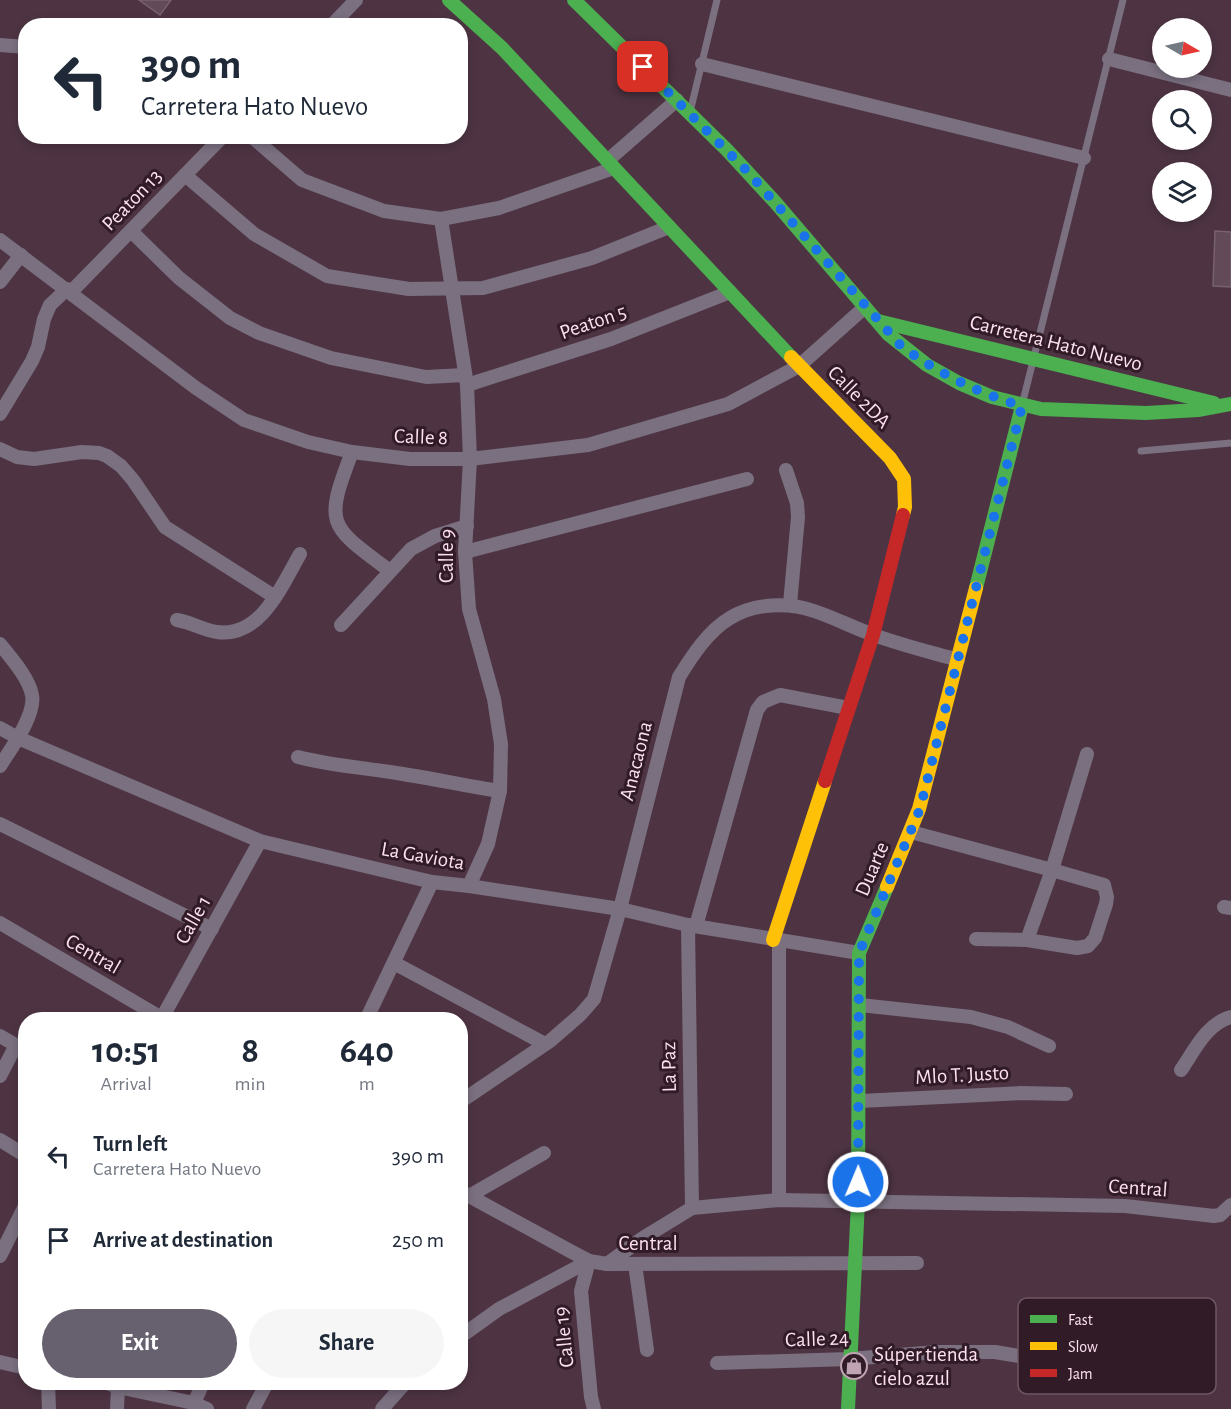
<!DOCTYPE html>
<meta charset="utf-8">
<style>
:root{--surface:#fff;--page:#f6f6f7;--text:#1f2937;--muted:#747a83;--accent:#67606f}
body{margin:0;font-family:"Alegreya Sans",sans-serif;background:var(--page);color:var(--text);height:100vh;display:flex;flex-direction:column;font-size:22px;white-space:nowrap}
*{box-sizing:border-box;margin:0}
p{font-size:20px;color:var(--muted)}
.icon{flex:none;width:33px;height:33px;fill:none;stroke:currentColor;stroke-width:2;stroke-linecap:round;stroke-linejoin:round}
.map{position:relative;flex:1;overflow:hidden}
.side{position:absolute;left:18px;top:1012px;width:450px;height:378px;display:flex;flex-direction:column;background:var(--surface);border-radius:24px;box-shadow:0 3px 9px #0003}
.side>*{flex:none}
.hud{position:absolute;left:18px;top:18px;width:450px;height:126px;border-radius:24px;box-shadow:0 3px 9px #0003;background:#fff;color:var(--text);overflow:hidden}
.needle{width:39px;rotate:99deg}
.buttons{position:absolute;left:1152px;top:18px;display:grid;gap:12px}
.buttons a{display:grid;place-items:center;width:60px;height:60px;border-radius:50%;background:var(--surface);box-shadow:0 3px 9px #0003;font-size:30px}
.pin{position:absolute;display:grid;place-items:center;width:51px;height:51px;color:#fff;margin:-26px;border-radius:12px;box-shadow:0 3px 9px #0006}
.me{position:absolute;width:66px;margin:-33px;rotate:1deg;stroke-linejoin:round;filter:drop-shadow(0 0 4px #0008)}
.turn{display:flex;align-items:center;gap:21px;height:126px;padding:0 24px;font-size:27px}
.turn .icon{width:78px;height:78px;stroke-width:2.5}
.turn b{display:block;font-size:42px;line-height:51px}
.eta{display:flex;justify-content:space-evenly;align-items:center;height:102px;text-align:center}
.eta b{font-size:36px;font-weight:700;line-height:42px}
.primary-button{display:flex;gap:12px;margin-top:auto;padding:12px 24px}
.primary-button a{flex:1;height:69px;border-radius:36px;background:var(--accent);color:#fff;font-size:24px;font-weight:700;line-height:69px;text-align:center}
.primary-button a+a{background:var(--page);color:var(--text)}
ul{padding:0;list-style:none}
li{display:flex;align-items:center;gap:18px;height:84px;padding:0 24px}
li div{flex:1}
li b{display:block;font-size:22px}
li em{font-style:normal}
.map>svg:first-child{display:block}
</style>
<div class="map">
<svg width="1231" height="1409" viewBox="0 0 1231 1409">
<rect width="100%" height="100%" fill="#4e3443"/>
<!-- building -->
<g fill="#634a59" stroke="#77616d" stroke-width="1.5">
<path d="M139 0H171L160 15Z"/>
<path d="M1215 231 1231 232V287L1213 286Z"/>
</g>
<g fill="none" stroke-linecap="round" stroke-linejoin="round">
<!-- lane -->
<g stroke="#7a7080" stroke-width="7">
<path d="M691 108 717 0"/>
<path d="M1022 405 1123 0"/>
<path d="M1141 451 1231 443"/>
</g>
<!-- street -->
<g stroke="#7a7080" stroke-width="14">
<path d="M331 26 356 0"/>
<path d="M0 45 26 47"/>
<path d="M1109 59 1231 90"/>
<path d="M702 64 1084 158"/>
<path d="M251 136 302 180 384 211 441 219 499 208 614 168"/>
<path d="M607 161 677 100"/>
<path d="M185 175 254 234 327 276 409 289 483 288 592 258 669 227"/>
<path d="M441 219 467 385 470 459 465 552 469 609 494 699 501 744 500 791 488 844 469 886"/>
<path d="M131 231 179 278 230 318 259 333 331 358 426 377 465 375"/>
<path d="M0 240 196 388 244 420 308 442 352 452 410 459H470L588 445 728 404 799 366 865 307"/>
<path d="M0 282 21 255"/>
<path d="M71 292 223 136"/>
<path d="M467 385 611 339 730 292"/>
<path d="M0 414 32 361 38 347 44 319 50 305 67 289"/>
<path d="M0 449 17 457 34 459 82 452 99 453 107 456 121 466 133 480 165 527 275 597"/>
<path d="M352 452C324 525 328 525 390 571"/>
<path d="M786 470 797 503 798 517 790 604"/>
<path d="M465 552 747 479"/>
<path d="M177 620C190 622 203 630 217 632 261 638 282 585 300 554"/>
<path d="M341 625 411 549 435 536 467 526"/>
<path d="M0 644C11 658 29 678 32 695 36 715 10 750 0 766"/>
<path d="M0 728 18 738 260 841 432 882 469 886 620 909 688 925 859 953"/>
<path d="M298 757C333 766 367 768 403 774 435 779 467 786 500 791"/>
<path d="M0 824 212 929"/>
<path d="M911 832 1052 870 1087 754"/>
<path d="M1224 907 1231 908"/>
<path d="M0 923 165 1020"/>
<path d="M688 925 692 1208"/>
<path d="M696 926 757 710 763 702 780 695 848 708"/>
<path d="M976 939 1027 940 1077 948 1088 946 1095 938 1106 904 1107 897 1104 885 1052 870 1027 940"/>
<path d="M779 940V1200"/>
<path d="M394 963 545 1044"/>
<path d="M860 1005 971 1017 1008 1027 1049 1046"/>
<path d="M162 1018 260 841"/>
<path d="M366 1020 432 882"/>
<path d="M0 1036 26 1051"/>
<path d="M1181 1070C1194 1051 1207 1023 1231 1017"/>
<path d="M0 1076 16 1045"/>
<path d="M860 1101 1021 1093 1066 1094"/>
<path d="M460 1102 550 1041 580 1015 594 999 620 909 679 677C692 656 708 631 730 618 754 603 788 602 814 611 835 618 854 628 874 635 901 645 930 652 958 660"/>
<path d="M0 1140 26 1156"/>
<path d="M460 1191 572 1252 589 1261 607 1264 917 1263"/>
<path d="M469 1196 544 1153"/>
<path d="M0 1256 26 1204"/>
<path d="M589 1261 581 1291 591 1397 594 1409"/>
<path d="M607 1264 643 1238 692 1208 779 1200 1125 1206 1214 1216 1220 1215 1231 1205"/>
<path d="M635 1264 647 1350"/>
<path d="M460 1337 499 1309 589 1261"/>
<path d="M0 1362 26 1368"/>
<path d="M717 1363 849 1359 937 1352H995L1037 1359 1048 1364 1059 1379 1063 1380 1159 1356"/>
<path d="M48 1383 49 1409"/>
<path d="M107 1383 118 1387 194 1403 207 1409"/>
<path d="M194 1403 203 1383"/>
<path d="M117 1409 118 1387"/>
<path d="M253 1409 267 1383"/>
<path d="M382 1409 405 1383"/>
</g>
<!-- fast -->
<g stroke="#4caf50" stroke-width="14">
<path d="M449 0 502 48 791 357"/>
<path d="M574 0 727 150 775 202 888 334 927 365 959 383 992 397 1041 409 1146 413 1198 410 1231 404"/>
<path d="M878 321 1214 403"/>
<path d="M976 588 1022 406"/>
<path d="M848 1409 858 1202 859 953 887 887"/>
</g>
<!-- slow -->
<g stroke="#ffc107" stroke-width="14">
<path d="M791 357 890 458 904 479 905 507 903 515"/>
<path d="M887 887 919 809 976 588"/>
<path d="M773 940 825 781"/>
</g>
<!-- jam -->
<path stroke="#c62828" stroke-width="14" d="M825 781 873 635 903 515"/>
</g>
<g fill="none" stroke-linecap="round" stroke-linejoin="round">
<!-- route -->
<path stroke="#1a73e8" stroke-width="10" stroke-dasharray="0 18" d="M643 67 748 172 901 346C938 373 978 393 1022 406L920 809 859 953 858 1182"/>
</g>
<!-- icons -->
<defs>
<symbol id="shop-ring" viewBox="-11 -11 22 22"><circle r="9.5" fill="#301b27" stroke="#c0a4b3" stroke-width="1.5"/><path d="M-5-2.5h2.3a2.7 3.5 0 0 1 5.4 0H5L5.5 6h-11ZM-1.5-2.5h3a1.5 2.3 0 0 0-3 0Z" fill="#c0a4b3"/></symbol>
</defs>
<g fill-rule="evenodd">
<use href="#shop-ring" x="839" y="1351" width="30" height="30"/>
</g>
<g text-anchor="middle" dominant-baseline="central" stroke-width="6" stroke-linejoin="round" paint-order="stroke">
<!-- street labels -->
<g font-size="21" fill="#fee0f0" stroke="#301b27">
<text transform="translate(132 200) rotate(-46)">Peaton 13</text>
<text transform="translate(593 322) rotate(-19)">Peaton 5</text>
<text transform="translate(1056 343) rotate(14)">Carretera Hato Nuevo</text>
<text transform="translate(859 397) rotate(45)">Calle 2DA</text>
<text transform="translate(421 437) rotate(2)">Calle 8</text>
<text transform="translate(446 556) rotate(-90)">Calle 9</text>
<text transform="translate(636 761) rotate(-76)">Anacaona</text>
<text transform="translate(423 856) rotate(10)">La Gaviota</text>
<text transform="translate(872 869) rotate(-67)">Duarte</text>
<text transform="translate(193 920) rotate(-61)">Calle 1</text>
<text transform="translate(93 954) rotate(30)">Central</text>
<text transform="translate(669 1067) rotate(-91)">La Paz</text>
<text transform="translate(962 1075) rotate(-3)">Mlo T. Justo</text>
<text transform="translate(1138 1188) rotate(4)">Central</text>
<text x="648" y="1243">Central</text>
<text transform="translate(564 1337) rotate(-96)">Calle 19</text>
<text transform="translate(817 1339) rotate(-2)">Calle 24</text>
</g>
<!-- poi labels -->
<g font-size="21" fill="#fee0f0" stroke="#301b27" text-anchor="start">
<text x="874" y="1354">Súper tienda<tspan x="874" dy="24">cielo azul</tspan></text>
</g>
</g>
<!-- legend -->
<rect x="1018" y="1298" width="198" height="96" rx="9" fill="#301b27" stroke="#6e5663" stroke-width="1.5"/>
<rect x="1030" y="1315" width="27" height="8" fill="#4caf50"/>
<rect x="1030" y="1342" width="27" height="8" fill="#ffc107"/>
<rect x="1030" y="1369" width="27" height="8" fill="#c62828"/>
<g font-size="16" fill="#fee0f0">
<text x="1068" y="1325">Fast</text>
<text x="1068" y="1352">Slow</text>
<text x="1068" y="1379">Jam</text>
</g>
</svg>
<div class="buttons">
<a><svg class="needle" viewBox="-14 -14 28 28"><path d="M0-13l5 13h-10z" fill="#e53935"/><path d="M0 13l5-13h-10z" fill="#747a83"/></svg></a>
<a><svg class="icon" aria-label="search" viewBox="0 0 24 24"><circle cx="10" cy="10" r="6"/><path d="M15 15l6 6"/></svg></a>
<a><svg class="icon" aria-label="layers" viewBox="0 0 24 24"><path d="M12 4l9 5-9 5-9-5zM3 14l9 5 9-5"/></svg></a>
</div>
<div class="pin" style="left:643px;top:67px;background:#d93025"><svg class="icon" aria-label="arrive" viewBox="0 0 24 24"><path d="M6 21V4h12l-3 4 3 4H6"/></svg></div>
<svg class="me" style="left:858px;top:1182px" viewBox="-20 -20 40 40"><circle r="17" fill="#1a73e8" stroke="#fff" stroke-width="3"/><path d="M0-11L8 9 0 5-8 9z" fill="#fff"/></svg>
<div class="hud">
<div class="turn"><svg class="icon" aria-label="left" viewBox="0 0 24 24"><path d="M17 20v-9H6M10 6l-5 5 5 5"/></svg><div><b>390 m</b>Carretera Hato Nuevo</div></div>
</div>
<section class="side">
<div class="eta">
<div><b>10:51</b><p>Arrival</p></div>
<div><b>8</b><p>min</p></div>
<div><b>640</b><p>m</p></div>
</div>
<ul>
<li><svg class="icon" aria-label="left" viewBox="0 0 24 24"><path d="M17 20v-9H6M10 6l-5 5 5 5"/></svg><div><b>Turn left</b><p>Carretera Hato Nuevo</p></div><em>390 m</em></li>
<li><svg class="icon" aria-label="arrive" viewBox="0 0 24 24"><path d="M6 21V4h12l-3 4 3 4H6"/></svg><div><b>Arrive at destination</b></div><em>250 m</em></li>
</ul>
<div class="primary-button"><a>Exit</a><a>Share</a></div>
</section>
</div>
